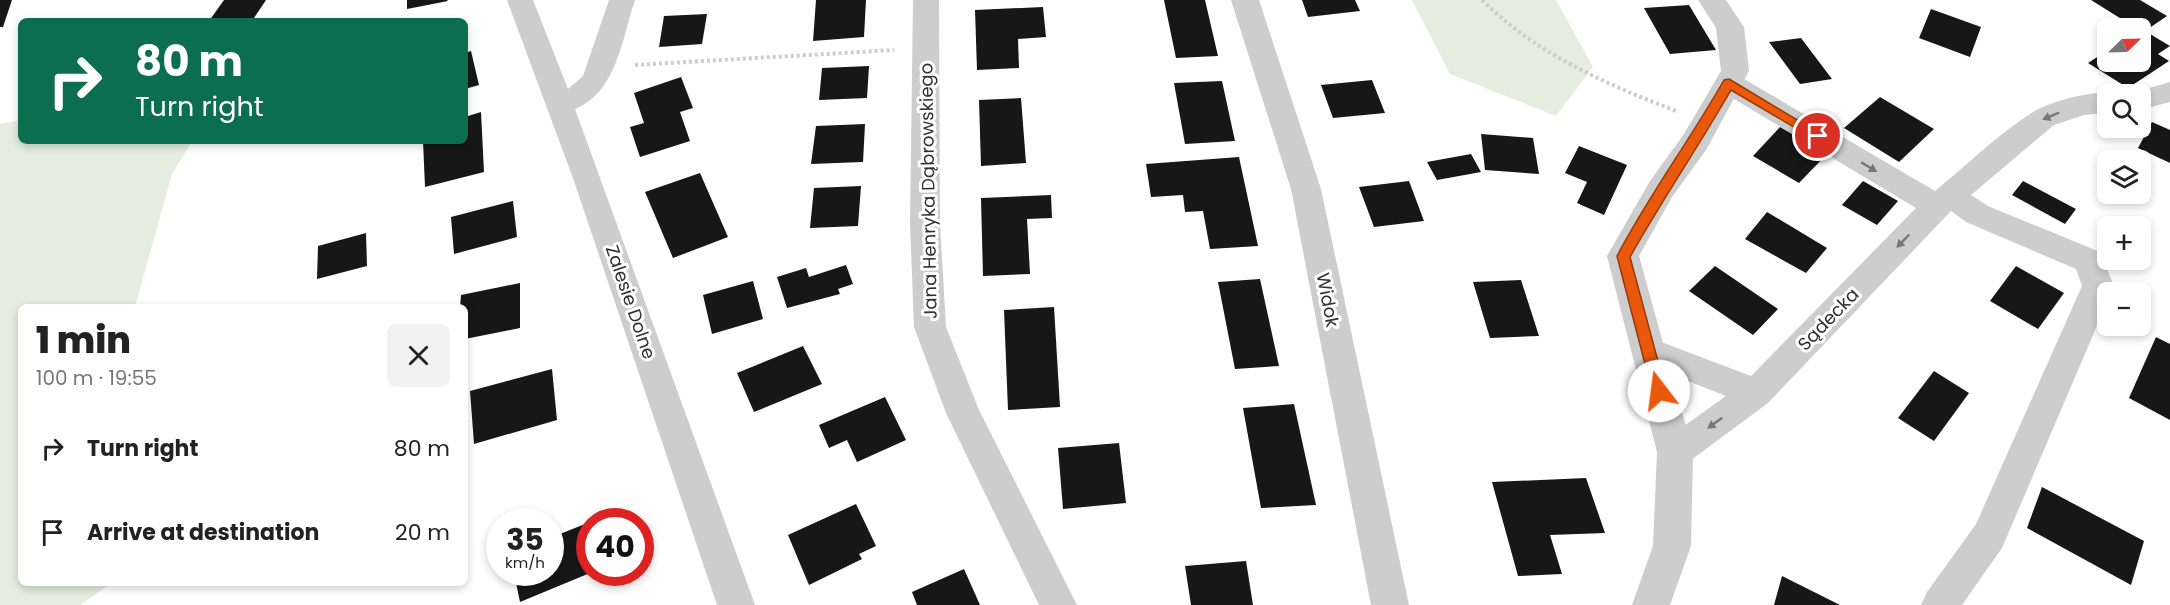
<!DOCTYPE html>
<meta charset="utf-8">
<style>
:root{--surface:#fff;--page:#f2f2f2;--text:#222;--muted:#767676}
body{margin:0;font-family:Poppins,sans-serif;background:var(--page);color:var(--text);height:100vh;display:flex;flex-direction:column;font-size:22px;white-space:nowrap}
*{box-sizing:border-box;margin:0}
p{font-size:20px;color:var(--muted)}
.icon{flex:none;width:33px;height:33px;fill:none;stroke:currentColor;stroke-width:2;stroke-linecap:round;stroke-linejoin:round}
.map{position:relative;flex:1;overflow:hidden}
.side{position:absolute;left:18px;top:304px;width:450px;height:282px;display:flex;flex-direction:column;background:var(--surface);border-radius:9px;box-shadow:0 3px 9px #0003}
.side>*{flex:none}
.banner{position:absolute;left:18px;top:18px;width:450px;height:126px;border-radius:9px;box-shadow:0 3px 9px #0003;background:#0b6e4f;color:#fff;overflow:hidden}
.needle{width:39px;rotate:67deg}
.controls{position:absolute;left:2097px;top:18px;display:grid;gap:12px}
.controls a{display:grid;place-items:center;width:54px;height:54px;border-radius:9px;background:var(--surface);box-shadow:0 3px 9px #0003;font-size:30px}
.speed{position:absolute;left:486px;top:508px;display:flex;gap:12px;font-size:30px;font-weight:700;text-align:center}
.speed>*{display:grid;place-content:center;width:78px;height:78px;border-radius:50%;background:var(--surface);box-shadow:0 3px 9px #0003;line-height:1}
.speed small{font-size:15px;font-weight:400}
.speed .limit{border:9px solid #d22;background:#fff;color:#111}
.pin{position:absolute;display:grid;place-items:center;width:51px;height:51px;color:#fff;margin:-26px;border:3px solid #fff;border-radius:50%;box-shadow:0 2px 6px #0007}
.me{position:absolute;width:66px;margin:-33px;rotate:345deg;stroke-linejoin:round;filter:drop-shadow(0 0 4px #0008)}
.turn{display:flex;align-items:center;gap:21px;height:126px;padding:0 18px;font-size:27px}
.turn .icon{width:78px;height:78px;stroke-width:2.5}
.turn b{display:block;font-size:42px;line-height:51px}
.round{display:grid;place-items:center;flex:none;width:63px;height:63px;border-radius:9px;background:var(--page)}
.summary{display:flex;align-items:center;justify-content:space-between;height:102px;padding:0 18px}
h1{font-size:36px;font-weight:800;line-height:45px}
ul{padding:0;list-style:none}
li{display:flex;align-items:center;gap:18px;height:84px;padding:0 18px}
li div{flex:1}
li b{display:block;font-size:22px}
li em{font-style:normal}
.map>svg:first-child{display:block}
</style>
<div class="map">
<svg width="2170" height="605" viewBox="0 0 2170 605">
<rect width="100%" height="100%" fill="#fff"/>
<!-- green -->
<g fill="#e4edde">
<path d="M1412 0H1556L1593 67 1556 116 1450 74Z"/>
<path d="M21 120V141H192L172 174 135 307 21 308V584H110L80 605H0V124Z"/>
</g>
<!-- building -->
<g fill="#171717">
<path d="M0 0H12L3 27H0Z"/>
<path d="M224 0H266L252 21H209Z"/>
<path d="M407 0H447L448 1 407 9Z"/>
<path d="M816 0H866L864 37 813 41Z"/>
<path d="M1164 0H1205L1218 56 1176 58Z"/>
<path d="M1302 0H1355L1360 11 1308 17Z"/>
<path d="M2091 0H2140L2167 16 2145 31 2170 46 2158 54 2169 61 2128 88 2088 63 2108 50V62H2140V28H2125L2131 25Z"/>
<path d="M1689 5 1716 50 1670 54 1644 8Z"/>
<path d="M1043 7 1046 37 1018 39 1019 68 977 70 975 10Z"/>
<path d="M1931 9 1981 27 1970 57 1919 38Z"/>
<path d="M707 14 702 44 659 47 664 16Z"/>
<path d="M1801 38 1832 79 1800 84 1769 42Z"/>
<path d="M471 51 479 85 465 89V53Z"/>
<path d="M869 66 867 98 819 100 822 68Z"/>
<path d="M681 77 693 108 680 112 690 141 640 157 630 127 644 123 634 93Z"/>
<path d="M1372 80 1385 113 1333 118 1321 85Z"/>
<path d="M1222 81 1235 141 1185 144 1174 83Z"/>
<path d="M1880 97 1934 129 1899 162 1844 128Z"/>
<path d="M1021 98 1026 163 981 166 979 100Z"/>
<path d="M481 112 484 172 425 187 423 141H465V117Z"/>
<path d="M2152 122 2170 130V163L2138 148Z"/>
<path d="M865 124 863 162 811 164 816 126Z"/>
<path d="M1780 127 1827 154 1799 183 1753 156Z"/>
<path d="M1481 134 1533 138 1539 174 1485 170Z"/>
<path d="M1579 146 1627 165 1604 215 1577 203 1587 182 1565 173Z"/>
<path d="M1471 154 1481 172 1437 180 1427 162Z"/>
<path d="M1239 157 1258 246 1210 249 1203 211 1185 212 1183 195 1151 197 1146 164Z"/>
<path d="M700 173 728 237 673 258 645 192Z"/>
<path d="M1409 181 1424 221 1374 227 1359 187Z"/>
<path d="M1863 181 1898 201 1877 225 1842 205Z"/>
<path d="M2023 181 2076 209 2065 224 2012 195Z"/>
<path d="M861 186 858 226 810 228 814 188Z"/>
<path d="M1051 195 1052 218 1027 219 1030 274 983 276 981 198Z"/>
<path d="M513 201 517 237 454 254 451 217Z"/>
<path d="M1767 212 1827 248 1806 273 1745 239Z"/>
<path d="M366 233 367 266 317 279 318 246Z"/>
<path d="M846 265 853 284 838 289 840 294 787 308 777 277 806 268 809 277Z"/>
<path d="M1715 266 1778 309 1753 335 1689 291Z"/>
<path d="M2016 266 2064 293 2038 329 1990 301Z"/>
<path d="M1260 279 1279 366 1235 369 1218 282Z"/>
<path d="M1521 280 1539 336 1490 338 1473 282Z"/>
<path d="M753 281 763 319 712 334 703 295Z"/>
<path d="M520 283V328L465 339V308H460L461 295Z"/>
<path d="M1054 307 1060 407 1008 410 1004 310Z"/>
<path d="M2156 337 2170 344V420L2129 398Z"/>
<path d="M803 346 822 384 754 412 737 373Z"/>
<path d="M552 369 557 420 474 444 470 391Z"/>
<path d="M1934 371 1969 393 1934 441 1898 418Z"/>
<path d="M885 397 906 440 857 462 847 440 829 448 819 425Z"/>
<path d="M1294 404 1316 505 1261 508 1243 408Z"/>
<path d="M1119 443 1126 503 1063 509 1058 448Z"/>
<path d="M1586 478 1605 533 1550 535 1562 574 1518 576 1492 482Z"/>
<path d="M2042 487 2144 541 2131 585 2027 528Z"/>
<path d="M856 504 876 546 859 554 862 559 809 585 788 535Z"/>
<path d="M590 522V573L520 602 514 573H550V538Z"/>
<path d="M1246 561 1253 605H1191L1185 566Z"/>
<path d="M964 569 980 605H917L912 592Z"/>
<path d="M1782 576 1840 605H1774Z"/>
</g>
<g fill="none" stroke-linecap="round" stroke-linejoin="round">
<!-- path -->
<g stroke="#cdcdcd" stroke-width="4" stroke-dasharray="3 3" stroke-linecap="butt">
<path d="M1482 0C1538 55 1604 83 1676 111"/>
<path d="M635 65 894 50"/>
</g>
<!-- minor -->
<g fill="#cdcdcd" fill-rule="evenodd">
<path d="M507 0H533L568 89 583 76 609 0H635C622 38 617 92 575 109L755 605H717L574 181Z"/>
<path d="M913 0H939L940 224 946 327 979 410 1077 605H1039L946 413 914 327 910 224Z"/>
<path d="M1729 73 1739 76 1935 191C1967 165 1998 134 2033 112 2048 102 2095 89 2113 94H2108V113L2084 115 2054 125 1971 195 1988 206 2100 252 2114 286 2111 292H2108V300L2002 548 1962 605H1921L1927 592 1976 524 2082 286 2076 269 1966 222 1951 211 1768 403 1687 463 1675 467 1663 463 1658 452 1663 441 1726 396 1637 361 1632 351 1637 341 1648 337 1751 376 1916 208 1719 90 1715 83 1719 76Z"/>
<path d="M2170 82V102L2140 110V94H2129Z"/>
</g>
<!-- tertiary -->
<g fill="#cdcdcd" fill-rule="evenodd">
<path d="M1231 0H1259L1321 189 1409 605H1371L1291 189Z"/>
<path d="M1698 0H1726L1744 27 1749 71 1706 150 1672 197 1639 256 1693 452 1691 546 1670 605H1632L1653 546 1657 452 1607 256 1650 181 1684 134 1721 71 1716 28Z"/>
</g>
</g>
<!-- one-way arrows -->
<defs><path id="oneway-solid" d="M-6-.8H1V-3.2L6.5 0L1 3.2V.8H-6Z" transform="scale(1.5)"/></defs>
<g fill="#777">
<use href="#oneway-solid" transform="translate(2051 116) rotate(157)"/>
<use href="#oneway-solid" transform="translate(1869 167) rotate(31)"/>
<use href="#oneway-solid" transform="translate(1903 241) rotate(134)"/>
<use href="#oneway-solid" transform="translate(1715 423) rotate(144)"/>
</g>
<!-- route -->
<path fill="#ea580c" stroke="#983908" stroke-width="1.5" d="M1729 79 1824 136 1818 140 1814 139 1731 90C1699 146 1662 200 1630 257L1666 391 1659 397 1652 391 1617 256C1649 195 1690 140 1724 80Z"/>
<g text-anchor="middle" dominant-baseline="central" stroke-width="6" stroke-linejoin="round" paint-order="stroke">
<!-- street labels -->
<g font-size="18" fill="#303030" stroke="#fff">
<text transform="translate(928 191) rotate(-91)">Jana Henryka Dąbrowskiego</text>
<text transform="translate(1328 300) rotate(79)">Widok</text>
<text transform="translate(631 302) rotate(71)">Zalesie Dolne</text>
<text transform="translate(1828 319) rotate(-46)">Sądecka</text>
</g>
</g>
</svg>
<div class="controls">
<a><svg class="needle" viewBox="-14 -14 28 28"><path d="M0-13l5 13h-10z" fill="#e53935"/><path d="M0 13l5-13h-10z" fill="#767676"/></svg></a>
<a><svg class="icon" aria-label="search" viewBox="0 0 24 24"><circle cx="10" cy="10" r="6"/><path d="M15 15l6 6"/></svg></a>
<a><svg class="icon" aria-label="layers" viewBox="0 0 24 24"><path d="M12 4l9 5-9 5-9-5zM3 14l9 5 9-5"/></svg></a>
<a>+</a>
<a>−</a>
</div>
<div class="speed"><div>35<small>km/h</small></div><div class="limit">40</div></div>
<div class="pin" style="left:1818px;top:136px;background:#d93025"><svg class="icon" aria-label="arrive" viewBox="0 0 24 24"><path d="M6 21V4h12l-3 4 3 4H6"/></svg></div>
<svg class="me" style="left:1659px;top:391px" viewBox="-20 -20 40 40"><circle r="19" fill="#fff"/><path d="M0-13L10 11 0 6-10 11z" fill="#ea580c"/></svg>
<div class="banner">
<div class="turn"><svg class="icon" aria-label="right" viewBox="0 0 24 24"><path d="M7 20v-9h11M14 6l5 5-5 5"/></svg><div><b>80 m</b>Turn right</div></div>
</div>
<section class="side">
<div class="summary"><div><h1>1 min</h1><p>100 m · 19:55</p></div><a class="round"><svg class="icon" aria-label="close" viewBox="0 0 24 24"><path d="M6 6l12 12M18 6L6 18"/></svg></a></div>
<ul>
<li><svg class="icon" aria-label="right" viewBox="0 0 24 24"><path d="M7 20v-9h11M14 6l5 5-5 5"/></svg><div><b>Turn right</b></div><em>80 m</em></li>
<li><svg class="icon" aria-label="arrive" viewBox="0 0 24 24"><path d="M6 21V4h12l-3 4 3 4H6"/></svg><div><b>Arrive at destination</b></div><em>20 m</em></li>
</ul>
</section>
</div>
